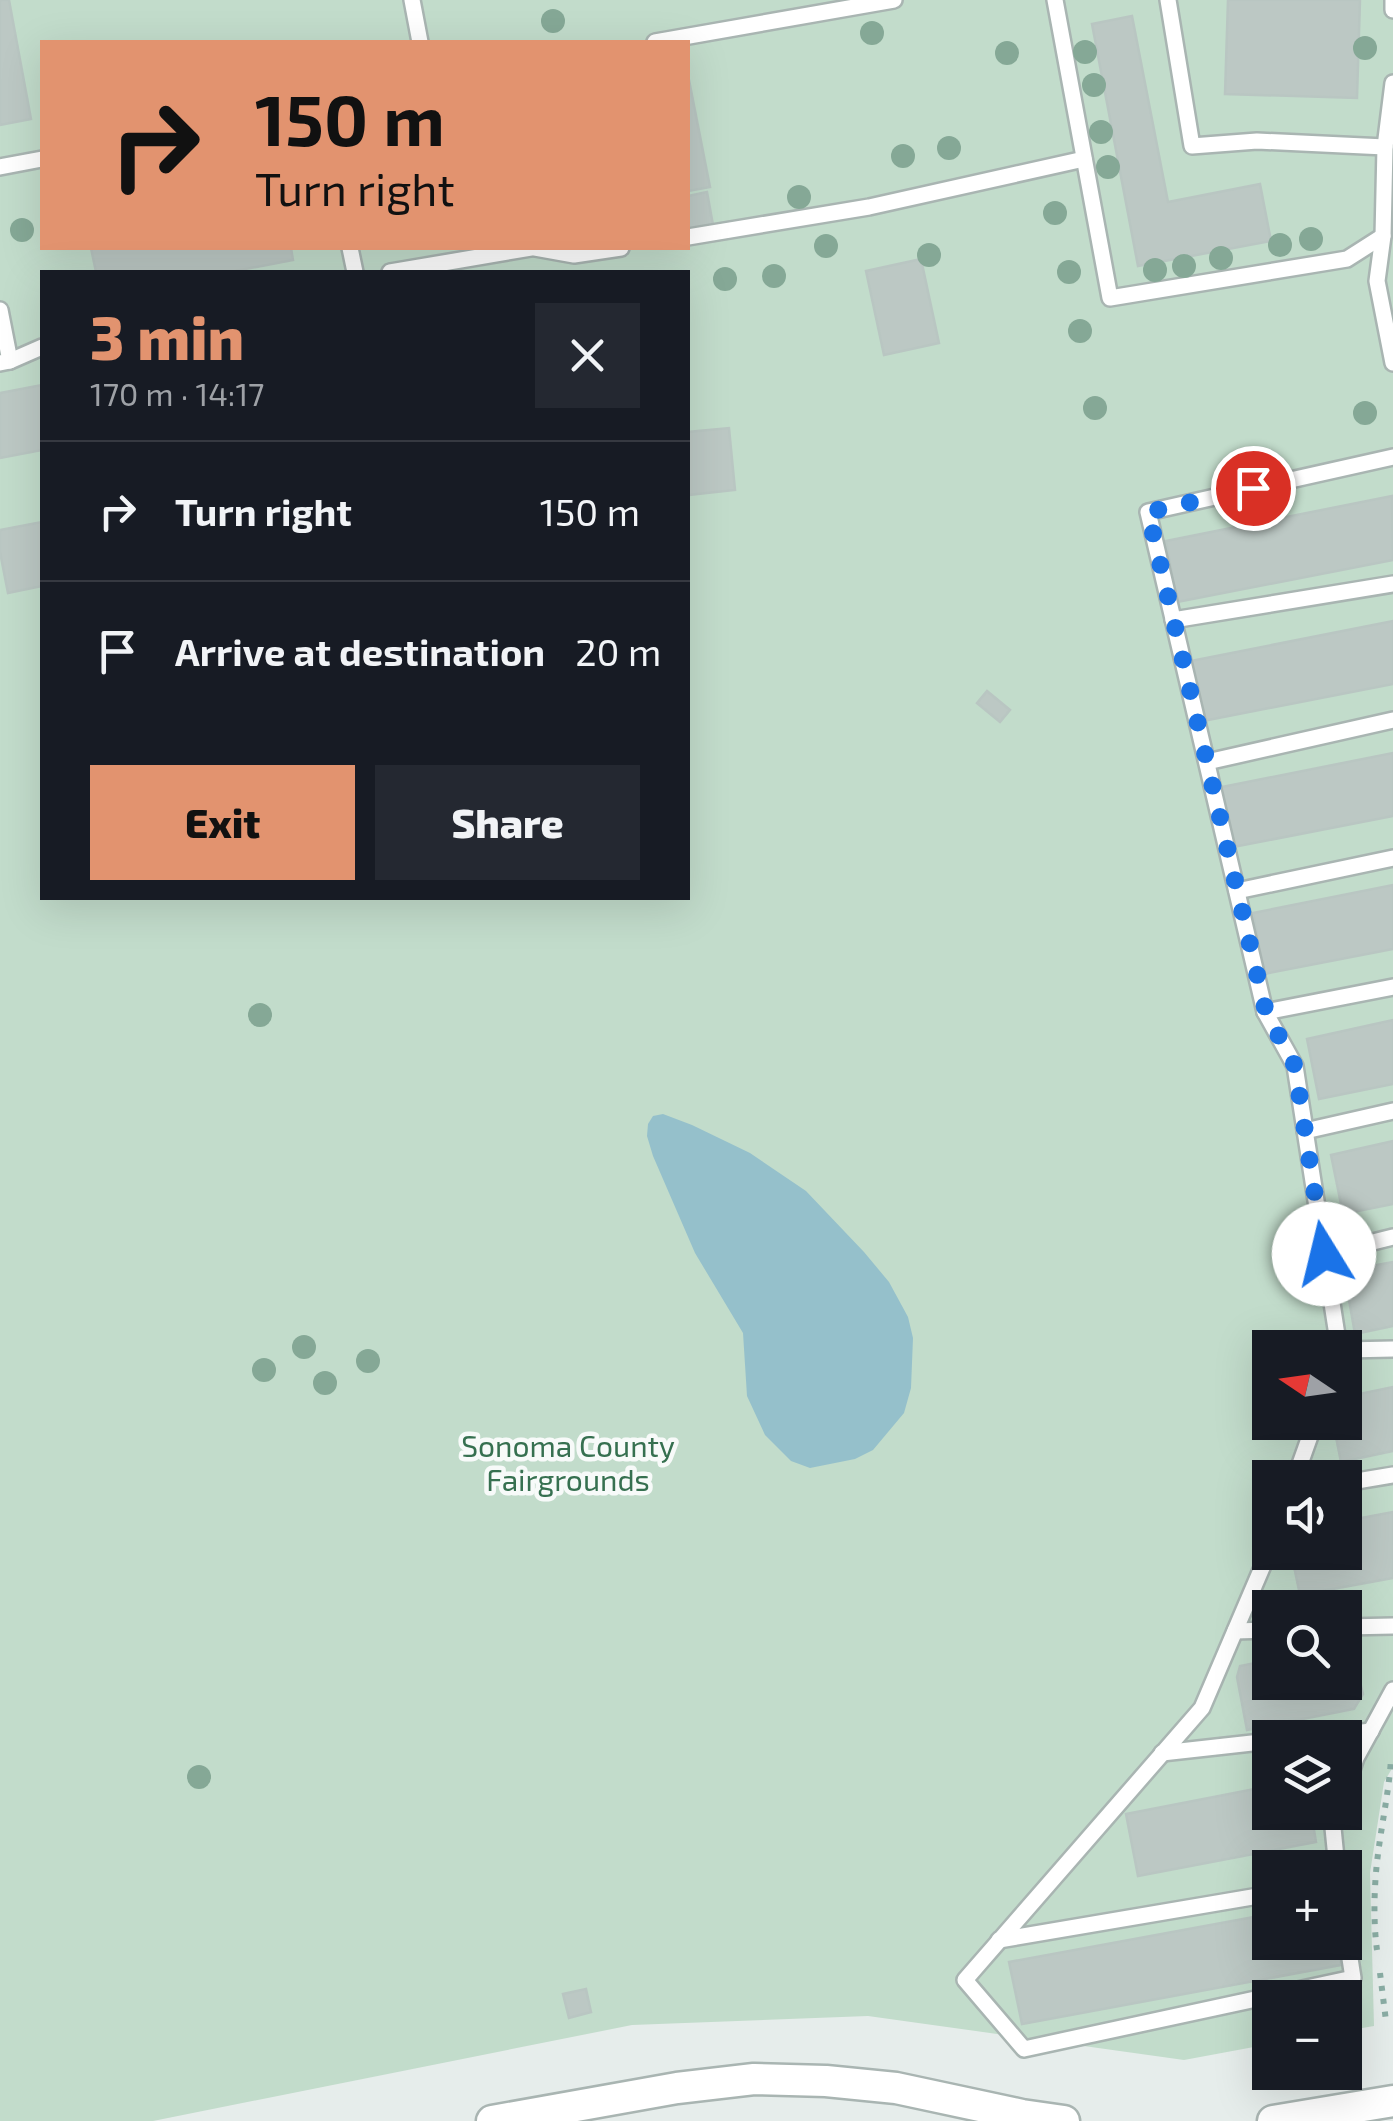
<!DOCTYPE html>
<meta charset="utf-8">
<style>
:root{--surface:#171b24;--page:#242831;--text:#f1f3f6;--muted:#9ea1a6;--line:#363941;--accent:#e2936f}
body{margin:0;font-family:"Exo 2",sans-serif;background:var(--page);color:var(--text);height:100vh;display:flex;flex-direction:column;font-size:38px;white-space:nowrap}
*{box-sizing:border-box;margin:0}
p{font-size:32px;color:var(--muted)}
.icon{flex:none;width:55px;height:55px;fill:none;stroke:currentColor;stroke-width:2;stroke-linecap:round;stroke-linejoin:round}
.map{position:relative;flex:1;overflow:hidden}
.sheet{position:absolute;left:40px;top:270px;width:650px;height:630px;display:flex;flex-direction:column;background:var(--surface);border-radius:0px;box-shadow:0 10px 40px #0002}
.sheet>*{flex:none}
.hud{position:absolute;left:40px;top:40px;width:650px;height:210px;border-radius:0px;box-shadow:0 10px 40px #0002;background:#e2936f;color:#111;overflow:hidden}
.needle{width:65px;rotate:283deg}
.fabs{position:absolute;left:1252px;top:1330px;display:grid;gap:20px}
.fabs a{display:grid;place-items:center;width:110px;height:110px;border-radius:0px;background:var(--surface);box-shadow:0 10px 40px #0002;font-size:50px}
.pin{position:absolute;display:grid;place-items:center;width:85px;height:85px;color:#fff;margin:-42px;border:5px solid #fff;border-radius:50%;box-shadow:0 2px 10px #0007}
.me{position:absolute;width:110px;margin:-55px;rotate:351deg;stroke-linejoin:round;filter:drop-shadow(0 0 8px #0008)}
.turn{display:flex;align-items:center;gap:35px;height:210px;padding:0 50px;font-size:45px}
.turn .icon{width:130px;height:130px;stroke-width:2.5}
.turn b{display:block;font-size:70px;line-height:85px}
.round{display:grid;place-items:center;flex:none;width:105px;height:105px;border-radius:0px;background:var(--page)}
.headline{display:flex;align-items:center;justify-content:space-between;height:170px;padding:0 50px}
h1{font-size:60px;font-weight:800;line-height:75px;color:var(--accent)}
.button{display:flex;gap:20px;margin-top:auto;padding:20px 50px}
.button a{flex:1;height:115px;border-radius:0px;background:var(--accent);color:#111;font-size:40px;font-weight:800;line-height:115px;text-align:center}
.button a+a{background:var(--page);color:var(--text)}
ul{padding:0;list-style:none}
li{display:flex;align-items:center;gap:30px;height:140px;padding:0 50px;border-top:2px solid var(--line)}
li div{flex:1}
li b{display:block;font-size:38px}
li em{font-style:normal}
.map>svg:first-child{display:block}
</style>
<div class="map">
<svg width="1393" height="2121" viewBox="0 0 1393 2121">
<rect width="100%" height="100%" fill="#e6edeb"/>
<!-- green -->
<path fill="#c2dccb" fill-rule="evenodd" d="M0 0H1393V1767L1384 1782 1370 1873 1374 2026 1345 2031V1998H1270V2044L1184 2060 868 2016 632 2025 153 2121H0ZM42 42H688V248H42ZM42 272H688V898H42ZM1270 1348H1345V1422H1270ZM1270 1478H1345V1552H1270ZM1270 1608H1345V1682H1270ZM1270 1738H1345V1812H1270ZM1270 1868H1345V1942H1270Z"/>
<!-- water -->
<path fill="#95c0cb" d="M663 1114 692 1125 750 1153 806 1191 864 1252 889 1282 908 1317 913 1338 911 1388 904 1413 873 1450 855 1459 810 1468 791 1461 765 1435 747 1396 743 1333 695 1253 653 1156 647 1136 648 1124 653 1116Z"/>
<!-- building -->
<g fill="#bcc8c4" stroke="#b9c6c2" stroke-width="2.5">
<path d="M0 0H9L31 119 0 125Z"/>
<path d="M1228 0H1360L1357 98 1225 94Z"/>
<path d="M1132 16 1168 202 1260 184 1271 241 1138 266 1092 24Z"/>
<path d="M688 75 710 187 688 191Z"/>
<path d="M707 192 713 225 688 230V196Z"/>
<path d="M91 248H291L293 260 230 272H96Z"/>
<path d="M921 259 939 343 884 355 866 271Z"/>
<path d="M42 385V450L0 458V393Z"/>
<path d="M729 428 735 490 688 495V432Z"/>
<path d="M1392 496 1393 560 1177 602 1166 541Z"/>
<path d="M42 522V586L8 593 0 552V530Z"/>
<path d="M1393 621V684L1203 721 1191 661Z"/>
<path d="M987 691 1010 710 1000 722 977 703Z"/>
<path d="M1393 753V816L1228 848 1217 788Z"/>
<path d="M1393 885V949L1264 974 1253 913Z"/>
<path d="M1393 1020V1084L1319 1099 1307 1039Z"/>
<path d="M1393 1141V1204L1343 1214 1331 1155Z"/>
<path d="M1393 1262V1326L1355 1334 1344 1271Z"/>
<path d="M1393 1387V1451L1341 1462 1333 1422H1345V1397Z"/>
<path d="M1393 1512V1578L1300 1595 1291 1552H1345V1521Z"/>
<path d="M1351 1646 1363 1694 1354 1709 1247 1730 1237 1677 1240 1666 1270 1660V1682H1345V1647Z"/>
<path d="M1270 1786V1812H1311L1316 1842 1138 1876 1126 1814Z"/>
<path d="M1270 1914V1942H1336L1341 1965 1022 2024 1009 1962Z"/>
<path d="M586 1989 591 2012 569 2018 563 1994Z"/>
</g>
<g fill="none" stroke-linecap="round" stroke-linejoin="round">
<defs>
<g id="service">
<path d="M412 0 420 42"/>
<path d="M1055 0 1110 298 1347 259 1383 236"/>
<path d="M1168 0 1192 146 1257 141 1385 147"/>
<path d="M1393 0V10"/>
<path d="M655 42 894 0"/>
<path d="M1393 83 1385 147 1383 236 1377 281 1393 363"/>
<path d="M0 167 42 159"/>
<path d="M688 237 869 207 1084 159"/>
<path d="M350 248 355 272"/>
<path d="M535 248 574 255 621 248"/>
<path d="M390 272 531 248"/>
<path d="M0 310 10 361 0 363"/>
<path d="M10 361 42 347"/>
<path d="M1173 620 1393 584"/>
<path d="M1207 762 1393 720"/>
<path d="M1237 891 1393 858"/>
<path d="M1265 1012 1393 987"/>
<path d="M1305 1131 1393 1111"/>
<path d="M1325 1254 1393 1237"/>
<path d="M1339 1348 1295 1066 1265 1012 1148 512 1393 457"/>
<path d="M1345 1350 1393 1349"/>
<path d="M1295 1478 1315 1422"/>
<path d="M1345 1483 1393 1475"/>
<path d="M1270 1549 1202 1708 965 1980 1024 2049 1353 1978 1345 1926"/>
<path d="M1345 1627 1393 1626"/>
<path d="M1235 1631 1270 1630"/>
<path d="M1309 1738 1371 1731"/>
<path d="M1162 1753 1270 1741"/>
<path d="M1345 1790 1356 1758 1393 1690"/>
<path d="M1337 1868 1333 1828 1338 1812"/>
<path d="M999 1940 1270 1894"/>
</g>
<g id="tertiary">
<path d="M492 2121 677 2088 754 2079 826 2081 896 2088 1022 2115 1064 2121"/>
<path d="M1273 2121 1393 2101"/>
</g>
</defs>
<!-- service casing -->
<use href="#service" stroke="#a9b5b2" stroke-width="20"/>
<!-- tertiary casing -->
<use href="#tertiary" stroke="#a9b5b2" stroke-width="35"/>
<!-- path -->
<g stroke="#8aada4" stroke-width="6" stroke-dasharray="5 8" stroke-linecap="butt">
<path d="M1377 1950C1373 1920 1374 1885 1378 1854 1382 1822 1389 1791 1391 1759"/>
<path d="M1380 1973 1386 2021"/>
</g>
<!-- service -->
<use href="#service" stroke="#fff" stroke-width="15"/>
<!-- tertiary -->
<use href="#tertiary" stroke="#fff" stroke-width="30"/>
</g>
<!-- trees -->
<g fill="#85a896">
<circle cx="553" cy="21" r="12"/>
<circle cx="872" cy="33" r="12"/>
<circle cx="1365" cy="48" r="12"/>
<circle cx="1085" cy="52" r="12"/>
<circle cx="1007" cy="53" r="12"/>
<circle cx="1094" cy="85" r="12"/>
<circle cx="1101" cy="132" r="12"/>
<circle cx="949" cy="148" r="12"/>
<circle cx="903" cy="156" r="12"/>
<circle cx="1108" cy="167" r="12"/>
<circle cx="799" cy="197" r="12"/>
<circle cx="1055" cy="213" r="12"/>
<circle cx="22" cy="230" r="12"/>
<circle cx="1311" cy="239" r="12"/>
<circle cx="1280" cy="245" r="12"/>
<circle cx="826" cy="246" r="12"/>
<circle cx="929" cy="255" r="12"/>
<circle cx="1221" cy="258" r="12"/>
<circle cx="1184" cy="266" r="12"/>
<circle cx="1155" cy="270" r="12"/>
<circle cx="1069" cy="272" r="12"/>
<circle cx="774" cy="276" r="12"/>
<circle cx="725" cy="279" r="12"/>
<circle cx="1080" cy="331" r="12"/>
<circle cx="1095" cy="408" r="12"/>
<circle cx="1365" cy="413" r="12"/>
<circle cx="260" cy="1015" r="12"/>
<circle cx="304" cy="1347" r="12"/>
<circle cx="368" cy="1361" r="12"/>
<circle cx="264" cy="1370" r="12"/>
<circle cx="325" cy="1383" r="12"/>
<circle cx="199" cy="1777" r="12"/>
</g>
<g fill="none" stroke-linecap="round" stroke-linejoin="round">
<!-- route -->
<path stroke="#1a73e8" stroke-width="18" stroke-dasharray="0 32.4" d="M1253 488 1148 512 1266 1012 1295 1066 1324 1254"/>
</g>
<g text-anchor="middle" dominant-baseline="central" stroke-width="9" stroke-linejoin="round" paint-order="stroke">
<!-- park labels -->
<g font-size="30" fill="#367050" stroke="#f7faf9">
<text x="568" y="1445">Sonoma County<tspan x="568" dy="34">Fairgrounds</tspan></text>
</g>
</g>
</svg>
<div class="fabs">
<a><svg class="needle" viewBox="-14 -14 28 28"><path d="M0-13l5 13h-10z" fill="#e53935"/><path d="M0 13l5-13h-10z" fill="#9ea1a6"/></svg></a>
<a><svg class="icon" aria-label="sound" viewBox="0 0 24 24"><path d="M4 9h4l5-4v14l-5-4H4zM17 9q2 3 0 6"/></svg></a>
<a><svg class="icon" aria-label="search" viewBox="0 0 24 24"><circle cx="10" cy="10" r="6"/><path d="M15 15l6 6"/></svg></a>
<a><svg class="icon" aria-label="layers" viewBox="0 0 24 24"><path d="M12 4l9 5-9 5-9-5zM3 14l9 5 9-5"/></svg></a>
<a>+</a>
<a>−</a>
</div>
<div class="pin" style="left:1253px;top:488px;background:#d93025"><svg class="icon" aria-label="arrive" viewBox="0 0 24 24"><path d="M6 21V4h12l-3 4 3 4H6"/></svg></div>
<svg class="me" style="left:1324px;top:1254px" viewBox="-20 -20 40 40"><circle r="19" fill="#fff"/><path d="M0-13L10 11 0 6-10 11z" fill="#1a73e8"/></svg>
<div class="hud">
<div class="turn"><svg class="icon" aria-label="right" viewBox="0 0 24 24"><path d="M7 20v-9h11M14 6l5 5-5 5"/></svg><div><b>150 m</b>Turn right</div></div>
</div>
<section class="sheet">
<div class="headline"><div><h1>3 min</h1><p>170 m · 14:17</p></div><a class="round"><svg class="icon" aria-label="close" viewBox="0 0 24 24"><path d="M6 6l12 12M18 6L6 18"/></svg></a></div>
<ul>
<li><svg class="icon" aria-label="right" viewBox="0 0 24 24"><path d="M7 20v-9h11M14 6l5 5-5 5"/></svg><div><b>Turn right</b></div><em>150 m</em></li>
<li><svg class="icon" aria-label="arrive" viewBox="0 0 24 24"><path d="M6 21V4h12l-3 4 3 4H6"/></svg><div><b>Arrive at destination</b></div><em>20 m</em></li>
</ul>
<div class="button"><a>Exit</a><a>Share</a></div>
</section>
</div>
